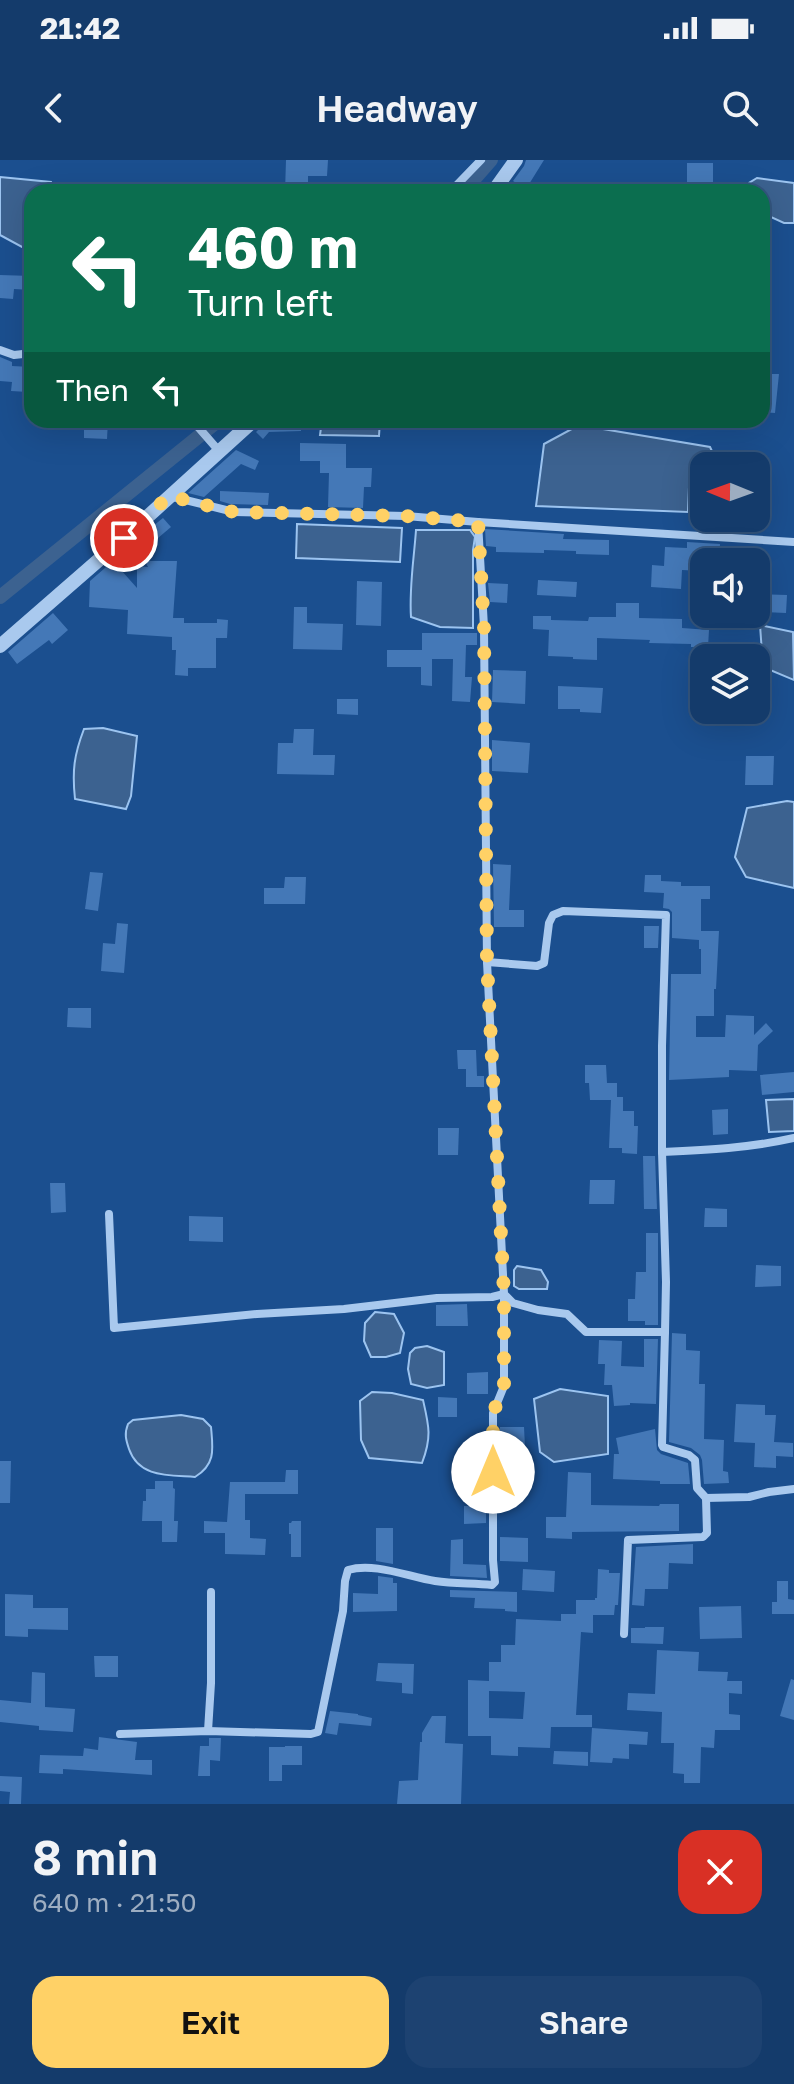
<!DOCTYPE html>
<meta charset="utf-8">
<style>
:root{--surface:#143b6b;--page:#1d4271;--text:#f1f3f6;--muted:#9dadc1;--line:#33557e;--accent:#ffd166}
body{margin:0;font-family:"Golos Text",sans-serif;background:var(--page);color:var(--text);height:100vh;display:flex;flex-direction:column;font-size:30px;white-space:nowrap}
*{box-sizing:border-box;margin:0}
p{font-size:26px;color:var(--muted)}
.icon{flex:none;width:44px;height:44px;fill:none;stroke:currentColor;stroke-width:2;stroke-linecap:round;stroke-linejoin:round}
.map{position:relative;height:1644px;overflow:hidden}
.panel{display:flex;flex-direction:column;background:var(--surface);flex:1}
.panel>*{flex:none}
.hud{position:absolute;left:24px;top:24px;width:746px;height:244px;border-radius:24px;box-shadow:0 8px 32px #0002,0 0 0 2px var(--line);background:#0b6e4f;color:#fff;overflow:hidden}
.needle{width:52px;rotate:271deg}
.tools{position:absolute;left:690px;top:292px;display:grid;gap:16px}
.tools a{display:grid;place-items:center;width:80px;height:80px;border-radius:16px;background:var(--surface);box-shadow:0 8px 32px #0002,0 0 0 2px var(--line);font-size:40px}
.pin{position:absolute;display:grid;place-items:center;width:68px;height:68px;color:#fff;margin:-34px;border:4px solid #fff;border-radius:50%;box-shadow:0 2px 8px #0007}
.me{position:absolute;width:88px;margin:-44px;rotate:0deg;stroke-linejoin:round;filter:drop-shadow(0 0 6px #0008)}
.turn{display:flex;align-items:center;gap:28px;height:168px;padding:0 32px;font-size:36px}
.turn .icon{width:104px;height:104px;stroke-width:2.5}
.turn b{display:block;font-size:56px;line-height:68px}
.then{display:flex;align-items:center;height:76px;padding:0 32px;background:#0003;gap:16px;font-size:30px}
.round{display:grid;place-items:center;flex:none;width:84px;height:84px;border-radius:24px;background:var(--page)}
.headline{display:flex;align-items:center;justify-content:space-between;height:136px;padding:0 32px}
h1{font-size:48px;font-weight:600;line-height:60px}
.action{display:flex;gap:16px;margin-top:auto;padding:16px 32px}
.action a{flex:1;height:92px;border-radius:24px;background:var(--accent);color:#111;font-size:32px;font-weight:600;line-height:92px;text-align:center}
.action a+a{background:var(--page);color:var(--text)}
.status{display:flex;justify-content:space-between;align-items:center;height:56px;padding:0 40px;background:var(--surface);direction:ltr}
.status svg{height:22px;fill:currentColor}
header{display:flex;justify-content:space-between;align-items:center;height:104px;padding:0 32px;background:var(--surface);font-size:36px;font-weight:600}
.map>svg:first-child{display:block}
</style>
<div class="status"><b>21:42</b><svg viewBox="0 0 49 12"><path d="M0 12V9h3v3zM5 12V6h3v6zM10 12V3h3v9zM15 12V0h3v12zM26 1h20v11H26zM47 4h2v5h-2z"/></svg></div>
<header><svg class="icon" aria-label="back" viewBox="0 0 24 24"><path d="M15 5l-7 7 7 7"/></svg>Headway<svg class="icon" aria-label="search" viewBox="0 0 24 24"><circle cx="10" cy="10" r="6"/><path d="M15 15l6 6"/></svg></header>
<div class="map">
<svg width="794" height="1644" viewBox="0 0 794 1644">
<rect width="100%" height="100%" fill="#1b4f8f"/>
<!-- water -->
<g fill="#3c6290" stroke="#9cc4f0" stroke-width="2">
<path d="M0 17 51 22 56 32H32V86L22 87 0 75Z"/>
<path d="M757 18 794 23V63H784L762 53V32H747L749 23Z"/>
<path d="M322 260H380L379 276 320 275Z"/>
<path d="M579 265 710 287 719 306H704V326L689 327 688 352 536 346 544 284Z"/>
<path d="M297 364 402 368 400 402 296 398Z"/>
<path d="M416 370H470L475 377 473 390V468L440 467 411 457C409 427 414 399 416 370Z"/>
<path d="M760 465 793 472 794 520 763 507Z"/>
<path d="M103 568 137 576 131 636 126 649 75 639C72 611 74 595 84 569Z"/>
<path d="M787 641 794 642V728L746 717 735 697 747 648Z"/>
<path d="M794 939V971L769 972 766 940Z"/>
<path d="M517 1106 541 1110 548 1122 547 1129H519L514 1126V1110Z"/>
<path d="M375 1152 394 1154 404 1173 400 1193 386 1197H371L364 1181 365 1163Z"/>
<path d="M427 1186 444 1192V1225L427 1228 411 1224 408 1209 410 1193 415 1188Z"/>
<path d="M560 1229 608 1236V1294L554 1302 540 1292 534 1239Z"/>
<path d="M372 1232 392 1233 423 1240C429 1266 432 1277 422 1303L369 1298 361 1280 360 1241Z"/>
<path d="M181 1255 203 1259 211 1267C213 1289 216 1304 195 1317 169 1315 139 1318 129 1289 126 1280 124 1274 128 1264L133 1260Z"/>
</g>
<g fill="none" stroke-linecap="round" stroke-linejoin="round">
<!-- canal -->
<g stroke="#3c6290" stroke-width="14">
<path d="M463 32 491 0"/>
<path d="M0 437 219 260"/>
</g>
</g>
<!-- building -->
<g fill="#4478b7" fill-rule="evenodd">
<path d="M286 0H328L327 16H308V24H302V32H285Z"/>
<path d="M526 0H544L526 29 513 21 524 6Z"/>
<rect x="687" y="3" width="26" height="28"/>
<path d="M0 115 32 116V130L14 129 13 139 0 138Z"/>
<path d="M0 197 12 202V206L31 207 28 232 11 231 12 222 0 221Z"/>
<path d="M762 214H779L775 253 762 252Z"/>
<path d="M84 260H108L107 279 84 278Z"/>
<path d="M264 260H301V271L269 272 263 279 256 272 261 267Z"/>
<path d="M300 283 346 284V308H372L371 327H364L363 348 328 347 329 313H320V301H300Z"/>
<path d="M236 290 259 301 255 310 241 304 204 337 188 333Z"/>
<path d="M220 331 269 333 268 345 230 344 220 341Z"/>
<path d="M163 358 171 367 151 384 143 374Z"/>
<path d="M485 369 564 374 563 379 609 380V395L576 394V391L544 390V393L496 392V387L486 386Z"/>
<path d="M687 382 720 384 719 402H704V411L682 410 681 429 651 427 652 405 664 406 665 387 687 388Z"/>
<path d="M113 401 137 428V406L148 407 145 401H177L173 458H184V463H217V459L228 460 227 478H216V508H188V516L175 515 176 490H172V477L127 474 128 450 89 447 90 421Z"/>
<path d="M538 420 577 422 576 437 537 435Z"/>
<path d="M357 421 382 422 381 466 356 465Z"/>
<path d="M488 423 508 424 507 443 490 442Z"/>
<path d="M756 434 787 435 786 453 764 452V448L756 447Z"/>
<path d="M616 443H639V458L682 459V468L709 470 708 487H691V484L649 483 650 480 597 478V500L573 499V497L548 496 549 470 533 469V456H551V460L588 461 589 457H616Z"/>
<path d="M294 447H307V463L343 464 342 490 293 489Z"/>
<path d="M53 453 68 470 52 484 49 480 17 504 8 492Z"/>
<path d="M422 473H477V485H466L465 517H472L470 542 452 541 453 499H432V526L421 525V507H387V490H422Z"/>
<path d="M493 510 526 511 525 544 492 542Z"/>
<path d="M558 526 603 528 601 553 580 552V549H558Z"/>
<path d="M337 539H358V555L337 554Z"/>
<path d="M294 569H314L313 595H335L334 615 277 614 278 583H293Z"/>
<path d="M492 580 530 583 528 613 492 611Z"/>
<path d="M746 596H774L773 625H745Z"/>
<path d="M493 704 511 705 509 750H524V767H494Z"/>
<path d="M90 712 103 713 98 751 85 749Z"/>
<path d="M645 715H661V721L681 722V726H710V739H701V771H719L716 829H714V856H696V877H725L726 855 754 856V875L766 863 773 871 758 885 757 911 729 910V917L669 920 671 814H701V789H699V780L672 778V752L669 749 663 748 664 733 644 732Z"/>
<path d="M285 717H306L305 744H264V728H284Z"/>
<path d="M117 763 128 764 124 813 101 811 103 783 115 784Z"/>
<path d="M644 766H659L658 788H644Z"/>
<path d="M68 848H91V868L67 867Z"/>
<path d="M457 890H476L477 916H484V927H466V909H458Z"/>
<path d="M585 905H606L607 923H617V937H623V951H634V966H638L637 994 622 993V988H609L611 940H590L589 923H585Z"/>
<path d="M794 912V932L762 935 760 915Z"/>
<path d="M728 949V974L713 975 712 950Z"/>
<path d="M438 968H459L458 995H438Z"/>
<path d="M643 996H655L657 1049H644Z"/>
<path d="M590 1020H615L614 1044H589Z"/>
<path d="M50 1023H65L66 1052 51 1053Z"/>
<path d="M705 1048 727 1049V1067H704Z"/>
<path d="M189 1056 223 1057V1082L189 1081Z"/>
<path d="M646 1073H658V1165H645V1161H628V1139H635L636 1112H646Z"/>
<path d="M756 1105 781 1106V1126L755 1127Z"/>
<path d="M467 1144 468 1166H436V1145Z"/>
<path d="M672 1173 686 1174V1190L700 1191 699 1224H705L704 1279 724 1280 723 1311 728 1312 729 1323 704 1324 702 1300 700 1295 691 1288 669 1282Z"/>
<path d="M644 1179H658L656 1244 630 1243V1245L614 1246 612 1225H604L605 1204H598L599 1180 622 1181 621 1206 644 1207Z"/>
<path d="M488 1212V1234H467V1213Z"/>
<path d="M438 1237 457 1238V1257H438Z"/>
<path d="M736 1244 765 1245V1255H776L774 1282 793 1283V1297L776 1296V1308L754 1307 755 1283 734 1282Z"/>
<path d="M500 1267H524L525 1287 500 1288Z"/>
<path d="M655 1269 657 1290 661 1294 688 1303 690 1324H660V1321L613 1319 614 1294H619L616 1278Z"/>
<path d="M0 1301H11L10 1343H0Z"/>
<path d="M286 1310H298V1334H245V1360H250V1378L266 1379 265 1395 225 1394V1373H204V1361L227 1362 230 1322H285Z"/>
<path d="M568 1312 591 1313V1345L659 1346 660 1344H679V1371L572 1372V1379L546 1378V1357H566Z"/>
<path d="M155 1321H173V1328L175 1329 174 1361H178L177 1382H162V1361H142L143 1341H146V1329H155Z"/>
<path d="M464 1346H486V1363L464 1364Z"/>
<path d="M292 1361H301V1397H291V1374H289V1363H291Z"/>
<path d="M376 1368H393V1404L376 1401Z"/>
<path d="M500 1377 528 1378V1402L500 1401Z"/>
<path d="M463 1379V1404L486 1405 487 1418 450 1416 451 1380Z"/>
<path d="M693 1384V1404L669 1403 668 1429H645L644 1446 632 1445 636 1387Z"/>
<path d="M523 1409 555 1411 554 1432 522 1430Z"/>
<path d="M598 1409 609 1410V1413H620L618 1445H615L614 1455H593V1473L581 1472 576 1555H592V1567H551L550 1588 518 1587V1596L491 1595V1576H468V1520L489 1521V1502H501V1485H515L516 1459 561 1461V1454H576V1440H595V1438H597ZM489 1531 525 1532 523 1559 489 1558Z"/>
<path d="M378 1416 393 1418V1423H397V1451L353 1452V1433L378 1434Z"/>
<path d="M777 1421H788V1439L794 1440V1454H772V1442H777Z"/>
<path d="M450 1430 517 1432V1452L505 1451V1449L474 1448 475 1438 450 1437Z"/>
<path d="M5 1434 33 1435V1448H68V1470L28 1469V1477L5 1476Z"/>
<path d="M741 1446 742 1478 700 1479 699 1447Z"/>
<path d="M645 1467H664L663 1484 631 1483V1468H645Z"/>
<path d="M657 1490 699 1492 698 1511 728 1512 727 1521H742V1534L729 1533V1554L740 1555V1570H715L714 1588 701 1587 700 1623H684V1614L673 1613 674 1583H661L662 1552 627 1550 628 1533 655 1534Z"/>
<path d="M94 1496H118V1517H95Z"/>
<path d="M378 1503 414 1504 413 1534 402 1533V1523L376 1521Z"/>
<path d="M32 1512 45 1513V1547L75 1549 73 1572 39 1570V1566L0 1562V1540L31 1543Z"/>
<path d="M791 1519 794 1520V1560L780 1556Z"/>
<path d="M330 1551 358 1554V1555L372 1558 371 1566 339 1563 337 1575 325 1573Z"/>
<path d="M432 1556H446L445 1583 463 1584 461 1644H397L399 1621 418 1620 420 1582H422V1573Z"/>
<path d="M592 1568 648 1572 647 1585 629 1584V1599L613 1598 612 1603 590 1602Z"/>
<path d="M99 1577 137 1582 135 1600H152V1615L63 1609V1614L39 1613 40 1595 83 1596 84 1588 98 1590Z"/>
<path d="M209 1578H221L220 1601 210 1600V1616H198L200 1586H209Z"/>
<path d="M285 1586H302V1605H282V1621H269V1587H285Z"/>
<path d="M554 1591 588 1592V1606L553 1604Z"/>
<path d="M0 1616 22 1617 21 1644H9L10 1632 0 1631Z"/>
</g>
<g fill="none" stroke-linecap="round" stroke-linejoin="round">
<!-- minor -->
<g stroke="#a9c9ee" stroke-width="8">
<path d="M450 32 481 0"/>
<path d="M0 190 14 195 32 193"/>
<path d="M192 260 219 291"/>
<path d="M169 336 234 352 406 356 478 362"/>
<path d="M794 382 478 362 484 467 487 802 537 806 544 803 549 763 553 755 563 751 666 755 662 886V992C707 990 750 988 794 978"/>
<path d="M487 802 504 1134 513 1143 538 1150 567 1154 586 1172H665L666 1122 662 992"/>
<path d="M109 1054 114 1168 257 1154 344 1149 437 1138 492 1137 504 1134V1226L493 1253V1400L495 1422 492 1425C473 1423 454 1424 435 1421 409 1417 374 1402 348 1410L345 1421 343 1451 318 1572 311 1574 208 1571 120 1574"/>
<path d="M706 1338 749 1337 769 1332 794 1329"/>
<path d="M624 1474 628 1380 703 1377 707 1373 706 1338 697 1328 695 1300 689 1295 663 1287 662 1285 665 1172"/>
<path d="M208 1571 211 1523V1432"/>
</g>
<!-- tertiary -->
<g stroke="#a9c9ee" stroke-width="14">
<path d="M493 32 516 0"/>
<path d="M0 486 124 378 254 260"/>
</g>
</g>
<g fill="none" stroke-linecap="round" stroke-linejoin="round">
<!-- route -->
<path stroke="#ffd166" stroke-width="14" stroke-dasharray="0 25.2" d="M124 378 169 336 234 352 406 356 478 362 484 467 487 802 504 1134V1226L493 1253V1312"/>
</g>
</svg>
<div class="tools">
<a><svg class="needle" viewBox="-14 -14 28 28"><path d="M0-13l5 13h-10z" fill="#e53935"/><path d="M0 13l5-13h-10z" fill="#9dadc1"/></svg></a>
<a><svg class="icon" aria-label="sound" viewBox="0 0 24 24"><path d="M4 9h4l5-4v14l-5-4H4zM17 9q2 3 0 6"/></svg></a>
<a><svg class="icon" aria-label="layers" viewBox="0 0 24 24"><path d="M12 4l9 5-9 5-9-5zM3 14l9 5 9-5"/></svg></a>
</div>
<div class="pin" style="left:124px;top:378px;background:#d93025"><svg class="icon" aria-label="arrive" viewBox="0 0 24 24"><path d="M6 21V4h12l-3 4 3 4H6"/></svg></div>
<svg class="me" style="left:493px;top:1312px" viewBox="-20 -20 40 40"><circle r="19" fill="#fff"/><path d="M0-13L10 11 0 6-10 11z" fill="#ffd166"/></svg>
<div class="hud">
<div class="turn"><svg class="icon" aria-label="left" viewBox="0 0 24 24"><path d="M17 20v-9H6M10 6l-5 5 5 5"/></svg><div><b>460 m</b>Turn left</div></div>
<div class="then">Then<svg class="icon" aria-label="left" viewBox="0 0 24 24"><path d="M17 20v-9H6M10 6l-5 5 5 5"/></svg></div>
</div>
</div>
<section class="panel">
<div class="headline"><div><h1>8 min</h1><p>640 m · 21:50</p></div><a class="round" style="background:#d93025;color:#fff"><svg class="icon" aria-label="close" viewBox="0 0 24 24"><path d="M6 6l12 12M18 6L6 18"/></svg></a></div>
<div class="action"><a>Exit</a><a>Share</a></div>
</section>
